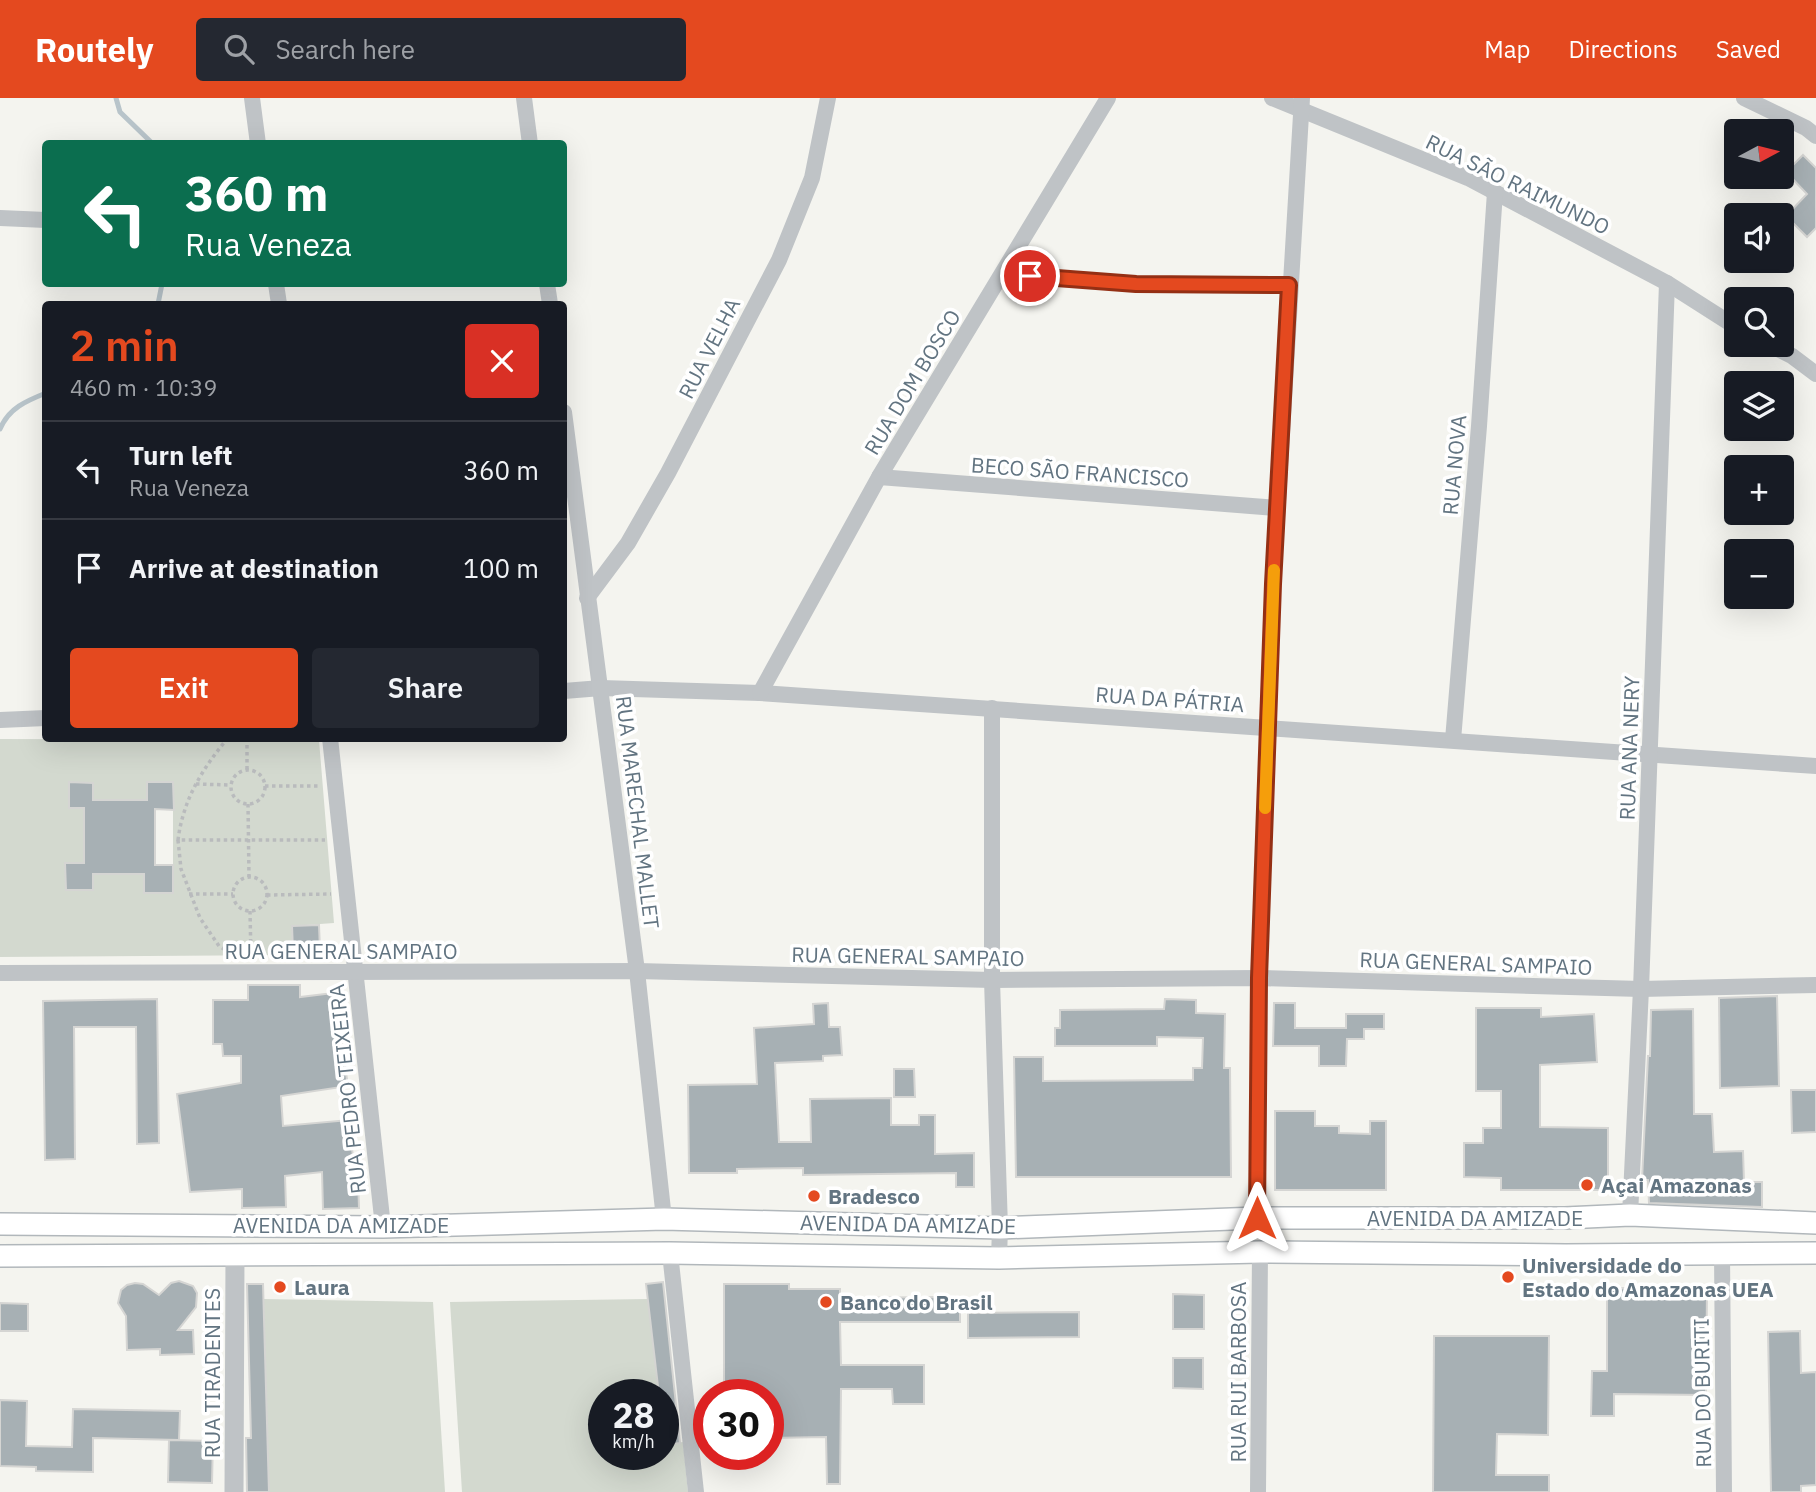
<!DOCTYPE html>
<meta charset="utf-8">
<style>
:root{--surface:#171b24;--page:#242831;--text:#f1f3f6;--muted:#9ea1a6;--line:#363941;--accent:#e4491f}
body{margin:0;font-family:"IBM Plex Sans",sans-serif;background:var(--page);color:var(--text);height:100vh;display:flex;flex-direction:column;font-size:26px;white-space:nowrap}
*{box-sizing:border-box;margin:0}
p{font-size:23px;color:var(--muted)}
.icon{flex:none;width:38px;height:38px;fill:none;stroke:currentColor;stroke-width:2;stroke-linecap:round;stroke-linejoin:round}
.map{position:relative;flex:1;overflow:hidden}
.drawer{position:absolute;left:42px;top:203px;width:525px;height:441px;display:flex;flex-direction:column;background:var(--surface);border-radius:7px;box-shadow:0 7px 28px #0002}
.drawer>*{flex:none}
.banner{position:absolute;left:42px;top:42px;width:525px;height:147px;border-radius:7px;box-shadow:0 7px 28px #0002;background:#0b6e4f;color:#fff;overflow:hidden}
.needle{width:46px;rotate:83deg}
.tools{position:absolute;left:1724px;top:21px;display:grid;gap:14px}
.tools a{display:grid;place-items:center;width:70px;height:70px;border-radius:7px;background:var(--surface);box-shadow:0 7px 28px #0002;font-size:35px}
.speed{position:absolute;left:588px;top:1281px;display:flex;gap:14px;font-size:35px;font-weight:700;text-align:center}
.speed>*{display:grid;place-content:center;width:91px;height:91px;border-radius:50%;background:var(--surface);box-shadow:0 7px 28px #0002;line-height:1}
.speed small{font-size:18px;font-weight:400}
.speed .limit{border:10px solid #d22;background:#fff;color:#111}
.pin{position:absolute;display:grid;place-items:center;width:60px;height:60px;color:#fff;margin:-30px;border:4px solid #fff;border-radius:50%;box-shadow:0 2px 7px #0007}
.me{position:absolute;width:77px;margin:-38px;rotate:0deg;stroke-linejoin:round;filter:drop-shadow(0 0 5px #0008)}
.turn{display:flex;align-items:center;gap:24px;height:147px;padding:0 28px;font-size:32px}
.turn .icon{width:91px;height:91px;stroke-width:2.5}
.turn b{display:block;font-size:49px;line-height:60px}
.round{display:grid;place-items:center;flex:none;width:74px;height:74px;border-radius:7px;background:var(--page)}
.headline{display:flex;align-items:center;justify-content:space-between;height:119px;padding:0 28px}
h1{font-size:42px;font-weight:600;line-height:52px;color:var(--accent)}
.action{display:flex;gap:14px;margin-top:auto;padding:14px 28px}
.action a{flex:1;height:80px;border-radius:7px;background:var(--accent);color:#fff;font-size:28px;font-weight:600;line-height:80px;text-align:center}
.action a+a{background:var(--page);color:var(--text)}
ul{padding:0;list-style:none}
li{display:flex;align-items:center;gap:21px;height:98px;padding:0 28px;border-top:2px solid var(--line)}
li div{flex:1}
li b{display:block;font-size:26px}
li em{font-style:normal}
header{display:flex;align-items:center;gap:42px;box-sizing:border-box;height:98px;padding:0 35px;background:var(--accent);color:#fff}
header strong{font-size:33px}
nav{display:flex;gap:38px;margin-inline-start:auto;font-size:24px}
.search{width:490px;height:63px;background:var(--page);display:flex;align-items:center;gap:18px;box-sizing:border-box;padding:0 24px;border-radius:7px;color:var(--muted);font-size:26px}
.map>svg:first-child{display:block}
</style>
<header>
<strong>Routely</strong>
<div class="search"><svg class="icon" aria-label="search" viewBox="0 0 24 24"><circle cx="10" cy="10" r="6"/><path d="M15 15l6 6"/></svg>Search here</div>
<nav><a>Map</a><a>Directions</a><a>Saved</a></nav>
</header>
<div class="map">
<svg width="1816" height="1394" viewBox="0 0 1816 1394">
<rect width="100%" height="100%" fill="#f4f4ef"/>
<!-- green -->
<g fill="#d3d9cf" fill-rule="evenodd">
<path d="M0 641 319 642 334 825 292 828 294 857 0 859ZM147 684H173V795H144V776H93V792H66V765H84V710H69V685H93V702H147Z"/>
<path d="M263 1201 433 1204 445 1394H269Z"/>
<path d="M648 1201 659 1297H604V1356H663V1329L665 1346 683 1344 688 1394H462L450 1204Z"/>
</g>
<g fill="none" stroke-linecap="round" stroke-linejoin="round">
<!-- stream -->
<g stroke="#b8c4ca" stroke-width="5">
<path d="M116 0 120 14 153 46"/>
<path d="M158 206 162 186"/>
<path d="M0 331C9 310 26 303 46 295"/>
</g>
</g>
<!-- building -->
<g fill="#a7b0b4" stroke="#d5d5d3" stroke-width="2">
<path d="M1803 57 1816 70V130L1807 139 1786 118 1807 96 1786 74Z"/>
<path d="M69 684 93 685V702H147V684H173L174 712 155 711V767H173V795H144V776H93V792H66L65 765H84V710H69Z"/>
<path d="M319 827 320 852 293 853 292 828Z"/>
<path d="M248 887H300V899L341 894 346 934 340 935 348 988 281 998 283 1028 349 1022 355 1078H358L359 1110 323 1111 322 1074 285 1078 286 1109 242 1110V1091L190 1094 177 996 241 985V958H223L222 946H213V902H248Z"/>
<path d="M1777 898 1779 988 1720 990 1719 900Z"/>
<path d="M157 901 159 1045 137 1046 136 929H74L75 1061 45 1062 43 903Z"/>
<path d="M1165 901 1196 902V915L1225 916 1224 970H1230L1231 1079H1016L1014 959H1043V983L1193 982V970H1202L1203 940 1157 939V948H1055V930H1060V912L1164 911Z"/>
<path d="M828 905 829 929H840L842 957 823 958V963L775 965 779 1044H811L810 1001 891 1000V1027H919V1017H935V1056L974 1055V1089H956V1075L803 1077V1070L737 1071V1075H689L688 987 757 986 754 930 814 926 813 906Z"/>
<path d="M1274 905H1295V930H1346V916H1384V931H1364V941H1347L1346 968H1319V948H1273Z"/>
<path d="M1476 910H1541V919L1594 916 1597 964 1540 967V1029L1608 1030V1092H1501V1080L1464 1079V1045H1483V1030H1501V993H1476Z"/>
<path d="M1693 911 1694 1016H1712L1714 1054 1743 1053 1744 1084H1762V1109L1649 1105 1648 1082H1642L1648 958H1650L1651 912Z"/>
<path d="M894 971H914L915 999H894Z"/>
<path d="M1791 992H1816V1034L1792 1035Z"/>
<path d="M1275 1013H1315V1028H1339V1035L1370 1036V1023H1386V1092H1275Z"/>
<path d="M179 1183 193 1188 197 1195 196 1209 178 1232H193L194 1256 160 1257V1251L127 1252 126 1218 118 1205 121 1192 127 1187 135 1185 143 1186 159 1197 171 1185Z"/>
<path d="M663 1184 680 1345 665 1347 663 1297H659L646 1186Z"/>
<path d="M247 1186H263L269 1394H247L246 1340H251Z"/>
<path d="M724 1186H789V1191H840V1200L943 1199V1209H960V1224H840L841 1267H924V1306H893L892 1291H841L840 1386H827L826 1339 768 1340V1297H724Z"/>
<path d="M1607 1190 1707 1191 1706 1297 1614 1296V1318H1591L1592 1273H1607Z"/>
<path d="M1173 1196 1204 1197V1231H1173Z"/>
<path d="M0 1205 28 1206V1233H0Z"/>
<path d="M1079 1214V1239L968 1240V1215Z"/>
<path d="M1800 1233 1801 1275 1816 1274V1387L1801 1388V1394H1771L1768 1234Z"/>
<path d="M1434 1238H1549L1548 1337 1497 1336 1496 1377H1549V1394H1433Z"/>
<path d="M1173 1260H1203V1291L1173 1290Z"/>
<path d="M0 1302 27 1303 26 1348 72 1349 73 1311 180 1313 179 1342 93 1340V1374L36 1373V1369L0 1368Z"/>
<path d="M169 1342 213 1343 212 1385 168 1384Z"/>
</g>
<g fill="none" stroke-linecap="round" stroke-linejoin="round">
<defs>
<g id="secondary">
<path d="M0 1126 383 1129 664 1121 1000 1130 1257 1120H1565L1630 1117 1816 1125"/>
<path d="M0 1158 670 1155 999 1160 1260 1154 1566 1157 1816 1155"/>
</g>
</defs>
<!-- secondary casing -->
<use href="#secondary" stroke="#b1b7bb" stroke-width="24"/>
<!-- path -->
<g stroke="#b9bbbd" stroke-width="3.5" stroke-dasharray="3.5 3.5" stroke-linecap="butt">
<path d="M228 640C202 671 183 702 178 742H325"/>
<path d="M247 640V672"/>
<circle cx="248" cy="689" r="17"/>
<path d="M196 686 231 687"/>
<path d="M265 688H319"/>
<path d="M248 706 249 779"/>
<path d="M178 742 181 771 200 820 219 848 227 853 239 856"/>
<circle cx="250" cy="796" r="17"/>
<path d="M189 796H233"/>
<path d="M267 797 331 796"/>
<path d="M250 813 251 860"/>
</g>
<!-- minor -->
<g stroke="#bfc3c6" stroke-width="16">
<path d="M252 0 258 46"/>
<path d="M524 0 530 46"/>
<path d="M1272 0 1468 80 1667 185 1736 229"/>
<path d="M1744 0 1806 30 1816 38"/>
<path d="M0 120 46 122"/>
<path d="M1003 176 1136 186 1289 187"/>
<path d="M276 186 279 206"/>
<path d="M547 186 550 206"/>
<path d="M1770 247 1792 258 1816 276"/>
<path d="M564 314 637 873 664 1121"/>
<path d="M879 379 1277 410"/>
<path d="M587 500 628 445 668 375 779 162 812 80 828 0"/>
<path d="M564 593 601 590 760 595 1816 668"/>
<path d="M760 595 879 379 1108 0"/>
<path d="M992 610V882L1000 1130 999 1160"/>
<path d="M0 622 46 620"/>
<path d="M330 640 383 1129"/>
<path d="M1453 642 1479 328 1495 94"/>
<path d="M0 875 637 873 992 882 1259 880 1641 891 1816 887"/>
<path d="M1630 1117 1641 891 1667 185"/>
<path d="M1257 1120 1259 880 1273 486 1302 0"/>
<path d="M670 1155 696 1394"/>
<path d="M1722 1155 1724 1394"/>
<path d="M1258 1394 1260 1154"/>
</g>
<!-- tertiary -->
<path stroke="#bfc3c6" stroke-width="19" d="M234 1394 235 1157"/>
<!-- secondary -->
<use href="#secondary" stroke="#fff" stroke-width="21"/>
</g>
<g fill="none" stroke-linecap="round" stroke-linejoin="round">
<defs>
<path id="route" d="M1030 178 1136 186 1289 187 1273 486 1259 880 1257 1120"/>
</defs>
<!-- route casing -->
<use href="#route" stroke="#942f14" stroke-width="18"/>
<!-- route -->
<use href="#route" stroke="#e4491f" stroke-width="12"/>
<!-- slow -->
<path stroke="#f59e0b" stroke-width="12" d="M1265 710 1274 472"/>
</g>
<!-- markers -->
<g fill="#e4491f" stroke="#fff" stroke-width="2.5">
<circle cx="1587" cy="1087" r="7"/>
<circle cx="814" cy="1098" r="7"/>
<circle cx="1508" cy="1179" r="7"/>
<circle cx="280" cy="1189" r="7"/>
<circle cx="826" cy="1204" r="7"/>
</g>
<g text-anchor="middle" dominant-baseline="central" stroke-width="7" stroke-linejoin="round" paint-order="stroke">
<!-- street labels -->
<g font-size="21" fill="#627481" stroke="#fff">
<text transform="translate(1518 86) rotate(26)">RUA SÃO RAIMUNDO</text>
<text transform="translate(709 250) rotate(-63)">RUA VELHA</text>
<text transform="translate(912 284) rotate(-59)">RUA DOM BOSCO</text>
<text transform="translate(1454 367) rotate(-85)">RUA NOVA</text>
<text transform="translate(1080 374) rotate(4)">BECO SÃO FRANCISCO</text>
<text transform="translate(1170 601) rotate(4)">RUA DA PÁTRIA</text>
<text transform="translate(1629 650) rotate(-88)">RUA ANA NERY</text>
<text transform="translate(638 714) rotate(83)">RUA MARECHAL MALLET</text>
<text x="341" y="853">RUA GENERAL SAMPAIO</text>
<text transform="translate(908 858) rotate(1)">RUA GENERAL SAMPAIO</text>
<text transform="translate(1476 865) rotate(2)">RUA GENERAL SAMPAIO</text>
<text transform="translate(347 991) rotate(-96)">RUA PEDRO TEIXEIRA</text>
<text x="1475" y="1120">AVENIDA DA AMIZADE</text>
<text transform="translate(908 1126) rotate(1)">AVENIDA DA AMIZADE</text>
<text x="341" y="1127">AVENIDA DA AMIZADE</text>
<text transform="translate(1238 1274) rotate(-90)">RUA RUI BARBOSA</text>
<text transform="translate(212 1275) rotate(-90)">RUA TIRADENTES</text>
<text transform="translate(1702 1295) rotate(-91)">RUA DO BURITI</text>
</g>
<!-- poi labels -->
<g font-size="21" font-weight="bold" fill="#627481" stroke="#fff" text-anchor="start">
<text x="1601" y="1087">Açai Amazonas</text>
<text x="828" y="1098">Bradesco</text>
<text x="1522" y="1167">Universidade do<tspan x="1522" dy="24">Estado do Amazonas UEA</tspan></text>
<text x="294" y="1189">Laura</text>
<text x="840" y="1204">Banco do Brasil</text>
</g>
</g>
</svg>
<div class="tools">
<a><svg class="needle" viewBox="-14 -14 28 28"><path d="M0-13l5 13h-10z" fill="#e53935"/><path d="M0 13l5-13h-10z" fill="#9ea1a6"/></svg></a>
<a><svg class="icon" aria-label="sound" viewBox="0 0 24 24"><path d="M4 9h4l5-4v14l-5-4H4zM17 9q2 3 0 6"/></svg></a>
<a><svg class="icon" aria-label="search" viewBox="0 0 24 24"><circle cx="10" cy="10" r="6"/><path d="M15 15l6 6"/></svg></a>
<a><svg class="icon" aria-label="layers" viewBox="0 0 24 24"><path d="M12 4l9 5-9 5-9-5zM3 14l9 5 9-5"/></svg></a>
<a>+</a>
<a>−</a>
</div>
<div class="speed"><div>28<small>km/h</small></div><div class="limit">30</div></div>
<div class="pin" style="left:1030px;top:178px;background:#d93025"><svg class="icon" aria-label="arrive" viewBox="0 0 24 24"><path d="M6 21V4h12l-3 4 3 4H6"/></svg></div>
<svg class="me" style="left:1257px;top:1120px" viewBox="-20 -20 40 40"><path d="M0-17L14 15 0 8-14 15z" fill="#e4491f" stroke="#fff" stroke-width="4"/></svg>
<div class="banner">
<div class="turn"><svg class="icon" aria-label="left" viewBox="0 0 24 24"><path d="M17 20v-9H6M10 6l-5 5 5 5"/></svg><div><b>360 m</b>Rua Veneza</div></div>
</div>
<section class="drawer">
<div class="headline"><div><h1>2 min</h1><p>460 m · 10:39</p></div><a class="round" style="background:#d93025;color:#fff"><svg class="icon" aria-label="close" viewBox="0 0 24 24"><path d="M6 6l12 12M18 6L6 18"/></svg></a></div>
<ul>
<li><svg class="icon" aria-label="left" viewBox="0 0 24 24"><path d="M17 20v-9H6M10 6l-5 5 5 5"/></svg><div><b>Turn left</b><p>Rua Veneza</p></div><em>360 m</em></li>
<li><svg class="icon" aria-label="arrive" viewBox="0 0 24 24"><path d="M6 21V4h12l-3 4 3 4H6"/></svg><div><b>Arrive at destination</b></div><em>100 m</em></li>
</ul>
<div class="action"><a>Exit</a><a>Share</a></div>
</section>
</div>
